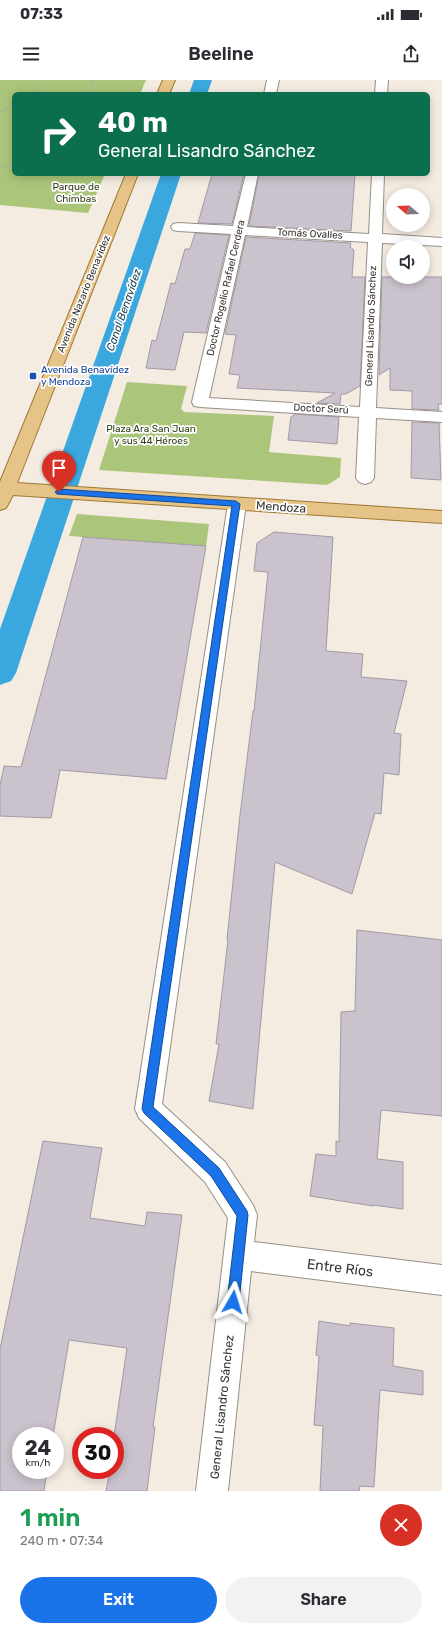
<!DOCTYPE html>
<meta charset="utf-8">
<style>
:root{--surface:#fff;--page:#f2f2f3;--text:#2b2b33;--muted:#7c7c81;--accent:#1a73e8}
body{margin:0;font-family:Rubik,sans-serif;background:var(--page);color:var(--text);height:100vh;display:flex;flex-direction:column;font-size:15px;white-space:nowrap}
*{box-sizing:border-box;margin:0}
p{font-size:13px;color:var(--muted)}
.icon{flex:none;width:22px;height:22px;fill:none;stroke:currentColor;stroke-width:2;stroke-linecap:round;stroke-linejoin:round}
.map{position:relative;height:1411px;overflow:hidden}
.details{display:flex;flex-direction:column;background:var(--surface);flex:1}
.details>*{flex:none}
.guide{position:absolute;left:12px;top:12px;width:418px;height:84px;border-radius:6px;box-shadow:0 2px 10px #0003;background:#0b6e4f;color:#fff;overflow:hidden}
.needle{width:26px;rotate:289deg}
.tools{position:absolute;left:386px;top:108px;display:grid;gap:8px}
.tools a{display:grid;place-items:center;width:44px;height:44px;border-radius:50%;background:var(--surface);box-shadow:0 2px 10px #0003;font-size:20px}
.speed{position:absolute;left:12px;top:1347px;display:flex;gap:8px;font-size:20px;font-weight:700;text-align:center}
.speed>*{display:grid;place-content:center;width:52px;height:52px;border-radius:50%;background:var(--surface);box-shadow:0 2px 10px #0003;line-height:1}
.speed small{font-size:10px;font-weight:400}
.speed .limit{border:6px solid #d22;background:#fff;color:#111}
.pin{position:absolute;display:grid;place-items:center;width:34px;height:34px;color:#fff;margin:-41px -17px;border-radius:50% 50% 50% 0;rotate:-45deg;box-shadow:0 0 4px #0007}
.pin .icon{rotate:45deg}
.me{position:absolute;width:44px;margin:-22px;rotate:6deg;stroke-linejoin:round;filter:drop-shadow(0 0 3px #0008)}
.turn{display:flex;align-items:center;gap:14px;height:84px;padding:0 20px;font-size:18px}
.turn .icon{width:52px;height:52px;stroke-width:2.5}
.turn b{display:block;font-size:28px;line-height:34px}
.round{display:grid;place-items:center;flex:none;width:42px;height:42px;border-radius:21px;background:var(--page)}
.overview{display:flex;align-items:center;justify-content:space-between;height:68px;padding:0 20px}
h1{font-size:24px;font-weight:600;line-height:30px;color:#1e9e55}
.cta{display:flex;gap:8px;margin-top:auto;padding:8px 20px}
.cta a{flex:1;height:46px;border-radius:24px;background:var(--accent);color:#fff;font-size:16px;font-weight:600;line-height:46px;text-align:center}
.cta a+a{background:var(--page);color:var(--text)}
.status{display:flex;justify-content:space-between;align-items:center;height:28px;padding:0 20px;background:var(--surface);direction:ltr}
.status svg{height:11px;fill:currentColor}
header{display:flex;justify-content:space-between;align-items:center;height:52px;padding:0 20px;background:var(--surface);font-size:18px;font-weight:600}
.map>svg:first-child{display:block}
</style>
<div class="status"><b>07:33</b><svg viewBox="0 0 49 12"><path d="M0 12V9h3v3zM5 12V6h3v6zM10 12V3h3v9zM15 12V0h3v12zM26 1h20v11H26zM47 4h2v5h-2z"/></svg></div>
<header><svg class="icon" aria-label="menu" viewBox="0 0 24 24"><path d="M4 6h16M4 12h16M4 18h16"/></svg>Beeline<svg class="icon" aria-label="share" viewBox="0 0 24 24"><path d="M12 15V3M7 8l5-5 5 5M5 13v7h14v-7"/></svg></header>
<div class="map">
<svg width="442" height="1411" viewBox="0 0 442 1411">
<rect width="100%" height="100%" fill="#f4ebe1"/>
<!-- green -->
<g fill="#abc67a">
<path d="M0 0H146L140 14H14V94H105L88 133 0 125Z"/>
<path d="M127 302 187 306 181 329 184 332 274 336 269 372 341 378 340 397 327 405 99 390Z"/>
<path d="M77 434 209 444 206 466 69 456Z"/>
</g>
<g fill="none" stroke-linecap="round" stroke-linejoin="round">
<!-- canal -->
<g fill="#3aa8de" fill-rule="evenodd">
<path d="M194 0H212L207 14H189Z"/>
<path d="M161 94H181L16 593 11 601 0 605V549Z"/>
</g>
</g>
<!-- building -->
<g fill="#cac2cc" stroke="#a29aa4">
<path d="M212 94H244L232 144 198 143Z"/>
<path d="M259 94H355L351 151 249 146Z"/>
<path d="M195 153 229 155 206 253 184 252 175 290 146 288 152 260 156 261 171 203 175 204 185 169H190Z"/>
<path d="M246 157 351 163 350 167 354 170 352 197H365L360 306 346 314H341L340 324 317 323 335 313 237 308 240 295 229 294 236 255 225 254Z"/>
<path d="M382 197H442V324H438L439 330 412 329V311L390 310V288L379 295Z"/>
<path d="M295 334 339 337 337 364 288 360 291 337Z"/>
<path d="M412 342 439 343 441 400 411 398Z"/>
<path d="M274 452 333 457 326 571 363 574 361 597 407 601 394 653 401 654 399 695 384 693 381 734 375 733 352 814 275 782 253 1029 209 1021 219 964H216L228 860 227 859 240 735 253 631H254L268 492 254 491 257 463Z"/>
<path d="M83 457 206 466 166 699 60 690 51 738 0 736V705L4 686 21 687Z"/>
<path d="M357 850 442 860V1036L381 1030 377 1079 403 1082V1129L373 1125V1126L310 1116 316 1074 336 1076V1061L339 1062 341 932 355 931Z"/>
<path d="M43 1061 102 1068 90 1138 145 1146 147 1132 182 1135 153 1347H155L147 1411H106L110 1390H115L114 1356 127 1268 69 1260 53 1356H21V1390H47L44 1411H0V1269Z"/>
<path d="M319 1241 350 1246V1243L394 1248 393 1286 423 1291V1315L380 1310 374 1407 360 1406 359 1411H320L323 1346 314 1345 319 1276 316 1275Z"/>
</g>
<g fill="none" stroke-linecap="round" stroke-linejoin="round">
<defs>
<g id="minor">
<path d="M267 0H279L276 14H264Z"/>
<path d="M376 0H388L387 14H375Z"/>
<path d="M246 94H258L247 147 369 154 372 94H384L382 154 442 158V166L382 163 376 328 442 332V342L376 338 374 398 371 402 365 404 359 402 356 398 359 337 200 327 194 326 192 322 231 154 178 151 173 150 171 147 173 144 178 143 233 146ZM245 155 368 162 360 327 209 318Z"/>
<path d="M237 418 243 420 246 424 162 1024 225 1082 253 1125 257 1135 254 1162 442 1185V1215L251 1191 228 1411H196L228 1138 205 1102 139 1038 135 1029 228 424 231 420Z"/>
</g>
<g id="major">
<path d="M163 0H175L169 14H157Z"/>
<path d="M126 94H138L17 403 442 431V443L13 415 6 428 0 430V402Z"/>
</g>
</defs>
<!-- minor casing -->
<use href="#minor" stroke="#978f86" stroke-width="2"/>
<!-- major casing -->
<use href="#major" stroke="#9f7836" stroke-width="2"/>
<!-- path -->
<g stroke="#b1aaa2" stroke-width="1.5" stroke-dasharray="1 1" stroke-linecap="butt">
<path d="M93 0 94 14"/>
<path d="M31 14 41 7 46 0"/>
<path d="M0 32 14 24"/>
<path d="M0 87 14 86"/>
</g>
<!-- minor -->
<use href="#minor" fill="#fff" fill-rule="evenodd"/>
<!-- major -->
<use href="#major" fill="#e6c488" fill-rule="evenodd"/>
</g>
<!-- route -->
<path fill="#1a73e8" stroke="#114b97" d="M59 409 236 421 240 424 153 1027 219 1088 247 1131 248 1135 239 1222 238 1227 233 1229 229 1227 227 1222 237 1136 211 1096 144 1033 142 1029 232 426 57 414 55 412Z"/>
<!-- markers -->
<rect fill="#1a4fb4" stroke="#fff" stroke-width="1.5" x="29" y="292" width="8" height="8" rx="2"/>
<g text-anchor="middle" dominant-baseline="central" stroke-width="3.5" stroke-linejoin="round" paint-order="stroke">
<!-- far-park labels -->
<g font-size="10" fill="#313e17" stroke="#fff">
<text x="76" y="107">Parque de<tspan x="76" dy="12">Chimbas</tspan></text>
<text x="151" y="349">Plaza Ara San Juan<tspan x="151" dy="12">y sus 44 Héroes</tspan></text>
</g>
<!-- far-street labels -->
<g font-size="10" fill="#383531" stroke="#fff">
<text transform="translate(310 154) rotate(3)">Tomás Ovalles</text>
<text transform="translate(226 208) rotate(-77)">Doctor Rogelio Rafael Cerdera</text>
<text transform="translate(84 214) rotate(-68)">Avenida Nazario Benavídez</text>
<text transform="translate(371 246) rotate(-88)">General Lisandro Sánchez</text>
<text transform="translate(321 329) rotate(3)">Doctor Serú</text>
</g>
<!-- far-transit labels -->
<g font-size="10" fill="#164399" stroke="#fff" text-anchor="start">
<text x="41" y="290">Avenida Benavídez<tspan x="41" dy="12">y Mendoza</tspan></text>
</g>
<!-- far-water labels -->
<g font-size="11" font-style="italic" fill="#0e3d53" stroke="#fff">
<text transform="translate(124 230) rotate(-71)">Canal Benavídez</text>
</g>
<!-- street labels -->
<g font-size="12" fill="#383531" stroke="#fff">
<text transform="translate(281 427) rotate(4)">Mendoza</text>
<text transform="translate(222 1327) rotate(-84)">General Lisandro Sánchez</text>
</g>
<!-- near-street labels -->
<g font-size="14" fill="#383531" stroke="#fff">
<text transform="translate(340 1188) rotate(7)">Entre Ríos</text>
</g>
</g>
</svg>
<div class="tools">
<a><svg class="needle" viewBox="-14 -14 28 28"><path d="M0-13l5 13h-10z" fill="#e53935"/><path d="M0 13l5-13h-10z" fill="#7c7c81"/></svg></a>
<a><svg class="icon" aria-label="sound" viewBox="0 0 24 24"><path d="M4 9h4l5-4v14l-5-4H4zM17 9q2 3 0 6"/></svg></a>
</div>
<div class="speed"><div>24<small>km/h</small></div><div class="limit">30</div></div>
<div class="pin" style="left:59px;top:412px;background:#d93025"><svg class="icon" aria-label="arrive" viewBox="0 0 24 24"><path d="M6 21V4h12l-3 4 3 4H6"/></svg></div>
<svg class="me" style="left:233px;top:1222px" viewBox="-20 -20 40 40"><path d="M0-17L14 15 0 8-14 15z" fill="#1a73e8" stroke="#fff" stroke-width="4"/></svg>
<div class="guide">
<div class="turn"><svg class="icon" aria-label="right" viewBox="0 0 24 24"><path d="M7 20v-9h11M14 6l5 5-5 5"/></svg><div><b>40 m</b>General Lisandro Sánchez</div></div>
</div>
</div>
<section class="details">
<div class="overview"><div><h1>1 min</h1><p>240 m · 07:34</p></div><a class="round" style="background:#d93025;color:#fff"><svg class="icon" aria-label="close" viewBox="0 0 24 24"><path d="M6 6l12 12M18 6L6 18"/></svg></a></div>
<div class="cta"><a>Exit</a><a>Share</a></div>
</section>
